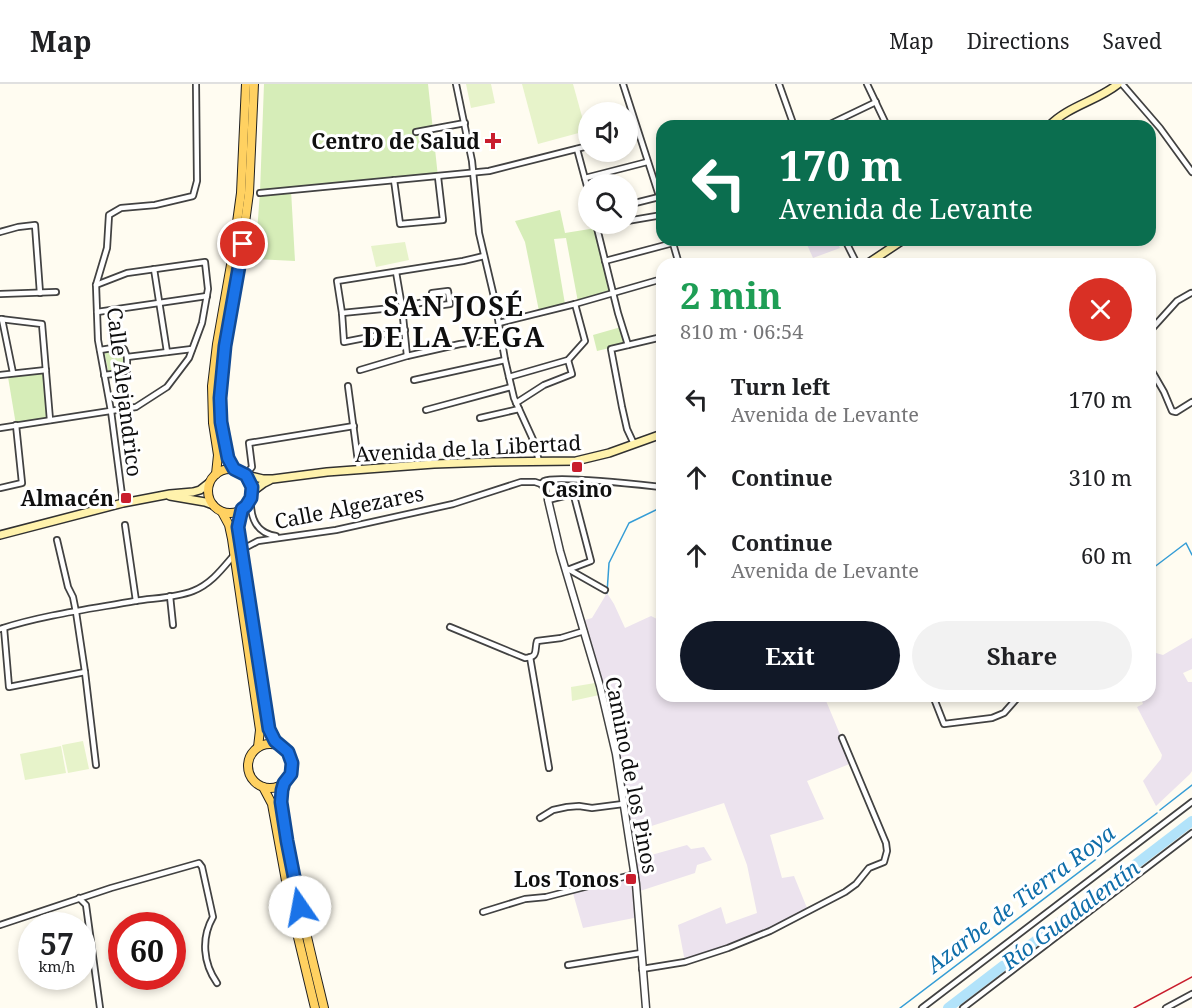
<!DOCTYPE html>
<meta charset="utf-8">
<style>
:root{--surface:#fff;--page:#f2f2f2;--text:#202124;--muted:#757577;--line:#e0e0e0;--accent:#111827}
body{margin:0;font-family:"Noto Serif",serif;background:var(--page);color:var(--text);height:100vh;display:flex;flex-direction:column;font-size:22px;white-space:nowrap}
*{box-sizing:border-box;margin:0}
p{font-size:20px;color:var(--muted)}
.icon{flex:none;width:33px;height:33px;fill:none;stroke:currentColor;stroke-width:2;stroke-linecap:round;stroke-linejoin:round}
.map{position:relative;flex:1;overflow:hidden}
.side{position:absolute;left:656px;top:174px;width:500px;height:444px;display:flex;flex-direction:column;background:var(--surface);border-radius:18px;box-shadow:0 3px 9px #0003}
.side>*{flex:none}
.guide{position:absolute;left:656px;top:36px;width:500px;height:126px;border-radius:18px;box-shadow:0 3px 9px #0003;background:#0b6e4f;color:#fff;overflow:hidden}
.controls{position:absolute;left:578px;top:18px;display:grid;gap:12px}
.controls a{display:grid;place-items:center;width:60px;height:60px;border-radius:50%;background:var(--surface);box-shadow:0 3px 9px #0003;font-size:30px}
.speed{position:absolute;left:18px;top:828px;display:flex;gap:12px;font-size:30px;font-weight:700;text-align:center}
.speed>*{display:grid;place-content:center;width:78px;height:78px;border-radius:50%;background:var(--surface);box-shadow:0 3px 9px #0003;line-height:1}
.speed small{font-size:15px;font-weight:400}
.speed .limit{border:9px solid #d22;background:#fff;color:#111}
.pin{position:absolute;display:grid;place-items:center;width:51px;height:51px;color:#fff;margin:-26px;border:3px solid #fff;border-radius:50%;box-shadow:0 2px 6px #0007}
.me{position:absolute;width:66px;margin:-33px;rotate:348deg;stroke-linejoin:round;filter:drop-shadow(0 0 4px #0008)}
.turn{display:flex;align-items:center;gap:21px;height:126px;padding:0 24px;font-size:27px}
.turn .icon{width:78px;height:78px;stroke-width:2.5}
.turn b{display:block;font-size:42px;line-height:51px}
.round{display:grid;place-items:center;flex:none;width:63px;height:63px;border-radius:32px;background:var(--page)}
.summary{display:flex;align-items:center;justify-content:space-between;height:102px;padding:0 24px}
h1{font-size:36px;font-weight:700;line-height:45px;color:#1e9e55}
.cta{display:flex;gap:12px;margin-top:auto;padding:12px 24px}
.cta a{flex:1;height:69px;border-radius:36px;background:var(--accent);color:#fff;font-size:24px;font-weight:700;line-height:69px;text-align:center}
.cta a+a{background:var(--page);color:var(--text)}
ul{padding:0;list-style:none}
li{display:flex;align-items:center;gap:18px;height:78px;padding:0 24px}
li div{flex:1}
li b{display:block;font-size:22px}
li em{font-style:normal}
header{display:flex;align-items:center;gap:36px;box-sizing:border-box;height:84px;padding:0 30px;background:var(--surface);border-bottom:2px solid var(--line)}
header strong{font-size:28px}
nav{display:flex;gap:33px;margin-inline-start:auto;font-size:21px}
.map>svg:first-child{display:block}
</style>
<header>
<strong>Map</strong>
<nav><a>Map</a><a>Directions</a><a>Saved</a></nav>
</header>
<div class="map">
<svg width="1192" height="924" viewBox="0 0 1192 924">
<rect width="100%" height="100%" fill="#fffcf1"/>
<!-- industrial -->
<g fill="#ece3ee">
<path d="M805 156H836L840 164 813 174Z"/>
<path d="M607 509 614 520 625 544 651 532 657 535 661 534 662 612H824L852 679 807 697 824 735 770 751 782 794 794 792 807 824 770 847 685 878 678 841 721 823 726 840 757 829 747 781 724 719 642 745V758L634 762 637 775 687 761 691 765 704 763 712 776 697 781 695 789 637 808 639 833 583 844 572 806 635 790 614 662 581 537 592 534Z"/>
<path d="M1149 553 1156 569 1163 571 1192 554V585L1183 589 1188 598H1192V687L1190 690 1156 722 1143 697 1161 675 1162 671 1137 623 1143 620 1140 612H1149Z"/>
</g>
<!-- green -->
<g fill="#d6edb8">
<path d="M264 0H428L438 93 291 106 295 177 255 175 260 108Z"/>
<path d="M560 126 565 149 596 144 612 209 578 218 566 154 554 155 565 220 539 227 525 158 515 137Z"/>
<path d="M621 243 626 260 597 267 593 251Z"/>
<path d="M124 265 127 287 109 291 104 266Z"/>
<path d="M43 288 50 336 16 341 8 293Z"/>
</g>
<!-- pitch -->
<g fill="#e7f3ca">
<path d="M466 0H491L495 19 471 24Z"/>
<path d="M522 0H573L586 47 538 60Z"/>
<path d="M405 158 409 176 376 183 371 162Z"/>
<path d="M595 599 599 611 572 617 571 603Z"/>
<path d="M83 657 89 685 68 689 62 661Z"/>
<path d="M61 662 66 689 25 696 20 670Z"/>
</g>
<g fill="none" stroke-linecap="round" stroke-linejoin="round">
<!-- stream -->
<g stroke="#359dd6" stroke-width="1.5">
<path d="M1149 483 1153 484 1186 459 1192 471"/>
<path d="M607 509 609 479 629 439 662 423"/>
<path d="M1160 726 1192 701"/>
<path d="M900 924 1157 729"/>
</g>
<!-- river -->
<path stroke="#b2e3fa" stroke-width="10" d="M948 924 1192 737"/>
<defs>
<g id="minor">
<path d="M456 0 472 77 479 149 495 217 505 276 514 314 535 360 539 378"/>
<path d="M623 0 662 121"/>
<path d="M779 0 794 42"/>
<path d="M867 0 887 42"/>
<path d="M1122 0 1160 44 1192 88"/>
<path d="M828 41 876 18"/>
<path d="M416 48 465 39"/>
<path d="M627 52 638 49"/>
<path d="M577 65 588 106"/>
<path d="M585 94 647 78"/>
<path d="M394 96 400 140 443 136 438 93"/>
<path d="M260 109 489 87 588 62"/>
<path d="M627 121 659 113"/>
<path d="M627 137 662 131"/>
<path d="M596 140 618 229 628 261"/>
<path d="M597 143 615 140"/>
<path d="M0 148 18 143 35 141 40 209"/>
<path d="M672 156 679 180"/>
<path d="M845 156 857 180"/>
<path d="M605 177 673 159"/>
<path d="M154 185 167 268"/>
<path d="M396 188 402 223 407 272"/>
<path d="M448 207 450 220 436 222 433 216 432 209Z"/>
<path d="M0 210 56 208"/>
<path d="M97 228 207 212"/>
<path d="M342 229 402 223 433 216"/>
<path d="M0 235 42 240 50 336"/>
<path d="M2 235 13 289"/>
<path d="M499 239 575 220 662 195"/>
<path d="M405 246 344 258 342 229 337 197 463 177 484 172"/>
<path d="M1149 248 1177 217 1191 209"/>
<path d="M100 266 119 263 124 265 127 273V287L121 289 104 291"/>
<path d="M127 273 192 265"/>
<path d="M1149 282 1164 308 1172 327 1176 328 1192 318"/>
<path d="M360 286 407 272 460 260 501 255"/>
<path d="M0 291 46 286"/>
<path d="M509 293 568 276 585 257 575 220"/>
<path d="M414 296 505 276"/>
<path d="M348 302 359 385"/>
<path d="M516 319 544 301 572 290 568 276"/>
<path d="M426 326 511 303"/>
<path d="M480 334 519 325"/>
<path d="M0 344 136 323 167 303 189 274 202 239 208 205 205 178 127 189 96 201"/>
<path d="M634 360 627 345 622 323 611 265 662 253"/>
<path d="M242 388H248L252 383 249 359 354 342"/>
<path d="M541 400 545 405 548 416 572 410 574 412 591 477 570 485"/>
<path d="M541 400C542 399 543 398 544 397 556 391 643 401 662 403"/>
<path d="M0 404 22 399 16 341"/>
<path d="M251 415C250 433 256 449 276 452"/>
<path d="M123 419 111 327 98 256 96 201 107 164 109 131 121 124 155 121 193 112 197 97 196 0"/>
<path d="M125 441 136 517"/>
<path d="M57 456 68 503 73 513 76 528 85 588 96 681"/>
<path d="M241 466 258 457 336 446 453 420 521 398H535L541 400"/>
<path d="M568 485 605 506"/>
<path d="M170 512 173 541"/>
<path d="M450 543 525 574C539 573 534 567 537 557L561 554 584 547"/>
<path d="M4 544 9 603 85 588"/>
<path d="M0 545C43 531 90 525 135 517 154 514 175 514 193 507 211 500 222 485 234 471"/>
<path d="M530 573 549 684"/>
<path d="M933 612 944 640 992 634 1004 629 1019 612"/>
<path d="M540 734 553 726 567 723 579 722 592 724 623 720"/>
<path d="M79 814 86 821 100 924"/>
<path d="M483 828 525 815 546 813 635 790"/>
<path d="M0 841 111 804 199 779 202 783 213 833C201 854 203 879 217 899"/>
<path d="M568 881 641 869"/>
<path d="M642 885 685 878 728 864 770 847 845 808 856 800 869 784 884 778 887 767 886 759 842 654"/>
<path d="M922 924 1192 718"/>
<path d="M963 924 1192 749"/>
<path d="M1166 924 1192 910"/>
</g>
<path id="tertiary" d="M548 416 560 467 600 602 616 670 636 800 646 924"/>
<g id="secondary">
<path d="M1049 42C1068 22 1097 17 1118 0"/>
<path d="M867 180 903 156"/>
<path d="M246 391 263 395H273L327 388 434 380 493 378 576 377 609 369 662 350"/>
<path d="M252 408 264 399 270 396"/>
<path d="M170 412 205 418 213 421"/>
<path d="M0 451 123 419 170 410 193 408 200 406 209 399"/>
</g>
<g id="primary">
<circle cx="230" cy="407" r="22"/>
<path d="M234 385 227 374 226 367 220 323V303L225 262 240 176 249 109 254 0"/>
<path d="M216 390 218 371 213 339 212 302 217 260 232 175 241 109 246 0"/>
<path d="M242 425 238 443 240 454 269 641 273 654 278 661"/>
<path d="M222 428 229 441 232 455 260 646 258 663"/>
<circle cx="270" cy="682" r="22"/>
<path d="M284 700C277 723 285 748 290 772 299 823 312 874 324 924"/>
<path d="M263 703 272 720 291 824 315 924"/>
</g>
</defs>
<!-- minor casing -->
<use href="#minor" stroke="#424242" stroke-width="8"/>
<!-- tertiary casing -->
<use href="#tertiary" stroke="#424242" stroke-width="9"/>
<!-- secondary casing -->
<use href="#secondary" stroke="#313131" stroke-width="10"/>
<!-- primary casing -->
<use href="#primary" stroke="#202020" stroke-width="10"/>
<!-- minor -->
<use href="#minor" stroke="#fff" stroke-width="4.5"/>
<!-- tertiary -->
<use href="#tertiary" stroke="#fff" stroke-width="6"/>
<!-- secondary -->
<use href="#secondary" stroke="#fff2ac" stroke-width="7"/>
<!-- primary -->
<use href="#primary" stroke="#ffd161" stroke-width="8"/>
<!-- rail -->
<path stroke="#c91d2d" stroke-width="1.5" d="M1134 924 1192 893"/>
</g>
<g fill="none" stroke-linecap="round" stroke-linejoin="round">
<defs>
<path id="route" d="M243 160 225 262 220 314 221 338 228 374 234 385 246 391 252 403 251 414 246 422 242 425 238 443 269 645 275 657 288 668 292 679 291 690 284 699 282 706 281 718 287 757 300 823"/>
</defs>
<!-- route casing -->
<use href="#route" stroke="#114b97" stroke-width="15"/>
<!-- route -->
<use href="#route" stroke="#1a73e8" stroke-width="10"/>
</g>
<!-- markers -->
<g fill="#c91d2d" stroke="#fff" stroke-width="2">
<path d="M490 48h6v6h6v6h-6v6h-6v-6h-6v-6h6z"/>
<rect x="571" y="377" width="12" height="12" rx="3"/>
<rect x="120" y="408" width="12" height="12" rx="3"/>
<rect x="625" y="789" width="12" height="12" rx="3"/>
</g>
<g text-anchor="middle" dominant-baseline="central" stroke-width="6" stroke-linejoin="round" paint-order="stroke">
<!-- poi labels -->
<g font-size="21" font-weight="bold" fill="#0f0f0f" stroke="#fff" text-anchor="end">
<text x="480" y="57">Centro de Salud</text>
<text x="577" y="405" text-anchor="middle">Casino</text>
<text x="114" y="414">Almacén</text>
<text x="619" y="795">Los Tonos</text>
</g>
<!-- street labels -->
<g font-size="21" fill="#0f0f0f" stroke="#fff">
<text transform="translate(125 308) rotate(83)">Calle Alejandrico</text>
<text transform="translate(468 364) rotate(-3)">Avenida de la Libertad</text>
<text transform="translate(349 423) rotate(-11)">Calle Algezares</text>
<text transform="translate(632 691) rotate(79)">Camino de los Pinos</text>
</g>
<!-- water labels -->
<g font-size="22" font-style="italic" fill="#0f6eaa" stroke="#fff">
<text transform="translate(1020 814) rotate(-37)">Azarbe de Tierra Roya</text>
<text transform="translate(1070 830) rotate(-37)">Río Guadalentín</text>
</g>
<!-- district labels -->
<g font-size="27" font-weight="bold" letter-spacing="1.5" fill="#0f0f0f" stroke="#fff">
<text x="454" y="221">SAN JOSÉ<tspan x="454" dy="31">DE LA VEGA</tspan></text>
</g>
</g>
</svg>
<div class="controls">
<a><svg class="icon" aria-label="sound" viewBox="0 0 24 24"><path d="M4 9h4l5-4v14l-5-4H4zM17 9q2 3 0 6"/></svg></a>
<a><svg class="icon" aria-label="search" viewBox="0 0 24 24"><circle cx="10" cy="10" r="6"/><path d="M15 15l6 6"/></svg></a>
</div>
<div class="speed"><div>57<small>km/h</small></div><div class="limit">60</div></div>
<div class="pin" style="left:243px;top:160px;background:#d93025"><svg class="icon" aria-label="arrive" viewBox="0 0 24 24"><path d="M6 21V4h12l-3 4 3 4H6"/></svg></div>
<svg class="me" style="left:300px;top:823px" viewBox="-20 -20 40 40"><circle r="19" fill="#fff"/><path d="M0-13L10 11 0 6-10 11z" fill="#1a73e8"/></svg>
<div class="guide">
<div class="turn"><svg class="icon" aria-label="left" viewBox="0 0 24 24"><path d="M17 20v-9H6M10 6l-5 5 5 5"/></svg><div><b>170 m</b>Avenida de Levante</div></div>
</div>
<section class="side">
<div class="summary"><div><h1>2 min</h1><p>810 m · 06:54</p></div><a class="round" style="background:#d93025;color:#fff"><svg class="icon" aria-label="close" viewBox="0 0 24 24"><path d="M6 6l12 12M18 6L6 18"/></svg></a></div>
<ul>
<li><svg class="icon" aria-label="left" viewBox="0 0 24 24"><path d="M17 20v-9H6M10 6l-5 5 5 5"/></svg><div><b>Turn left</b><p>Avenida de Levante</p></div><em>170 m</em></li>
<li><svg class="icon" aria-label="ahead" viewBox="0 0 24 24"><path d="M12 20V5M6 11l6-6 6 6"/></svg><div><b>Continue</b></div><em>310 m</em></li>
<li><svg class="icon" aria-label="ahead" viewBox="0 0 24 24"><path d="M12 20V5M6 11l6-6 6 6"/></svg><div><b>Continue</b><p>Avenida de Levante</p></div><em>60 m</em></li>
</ul>
<div class="cta"><a>Exit</a><a>Share</a></div>
</section>
</div>
